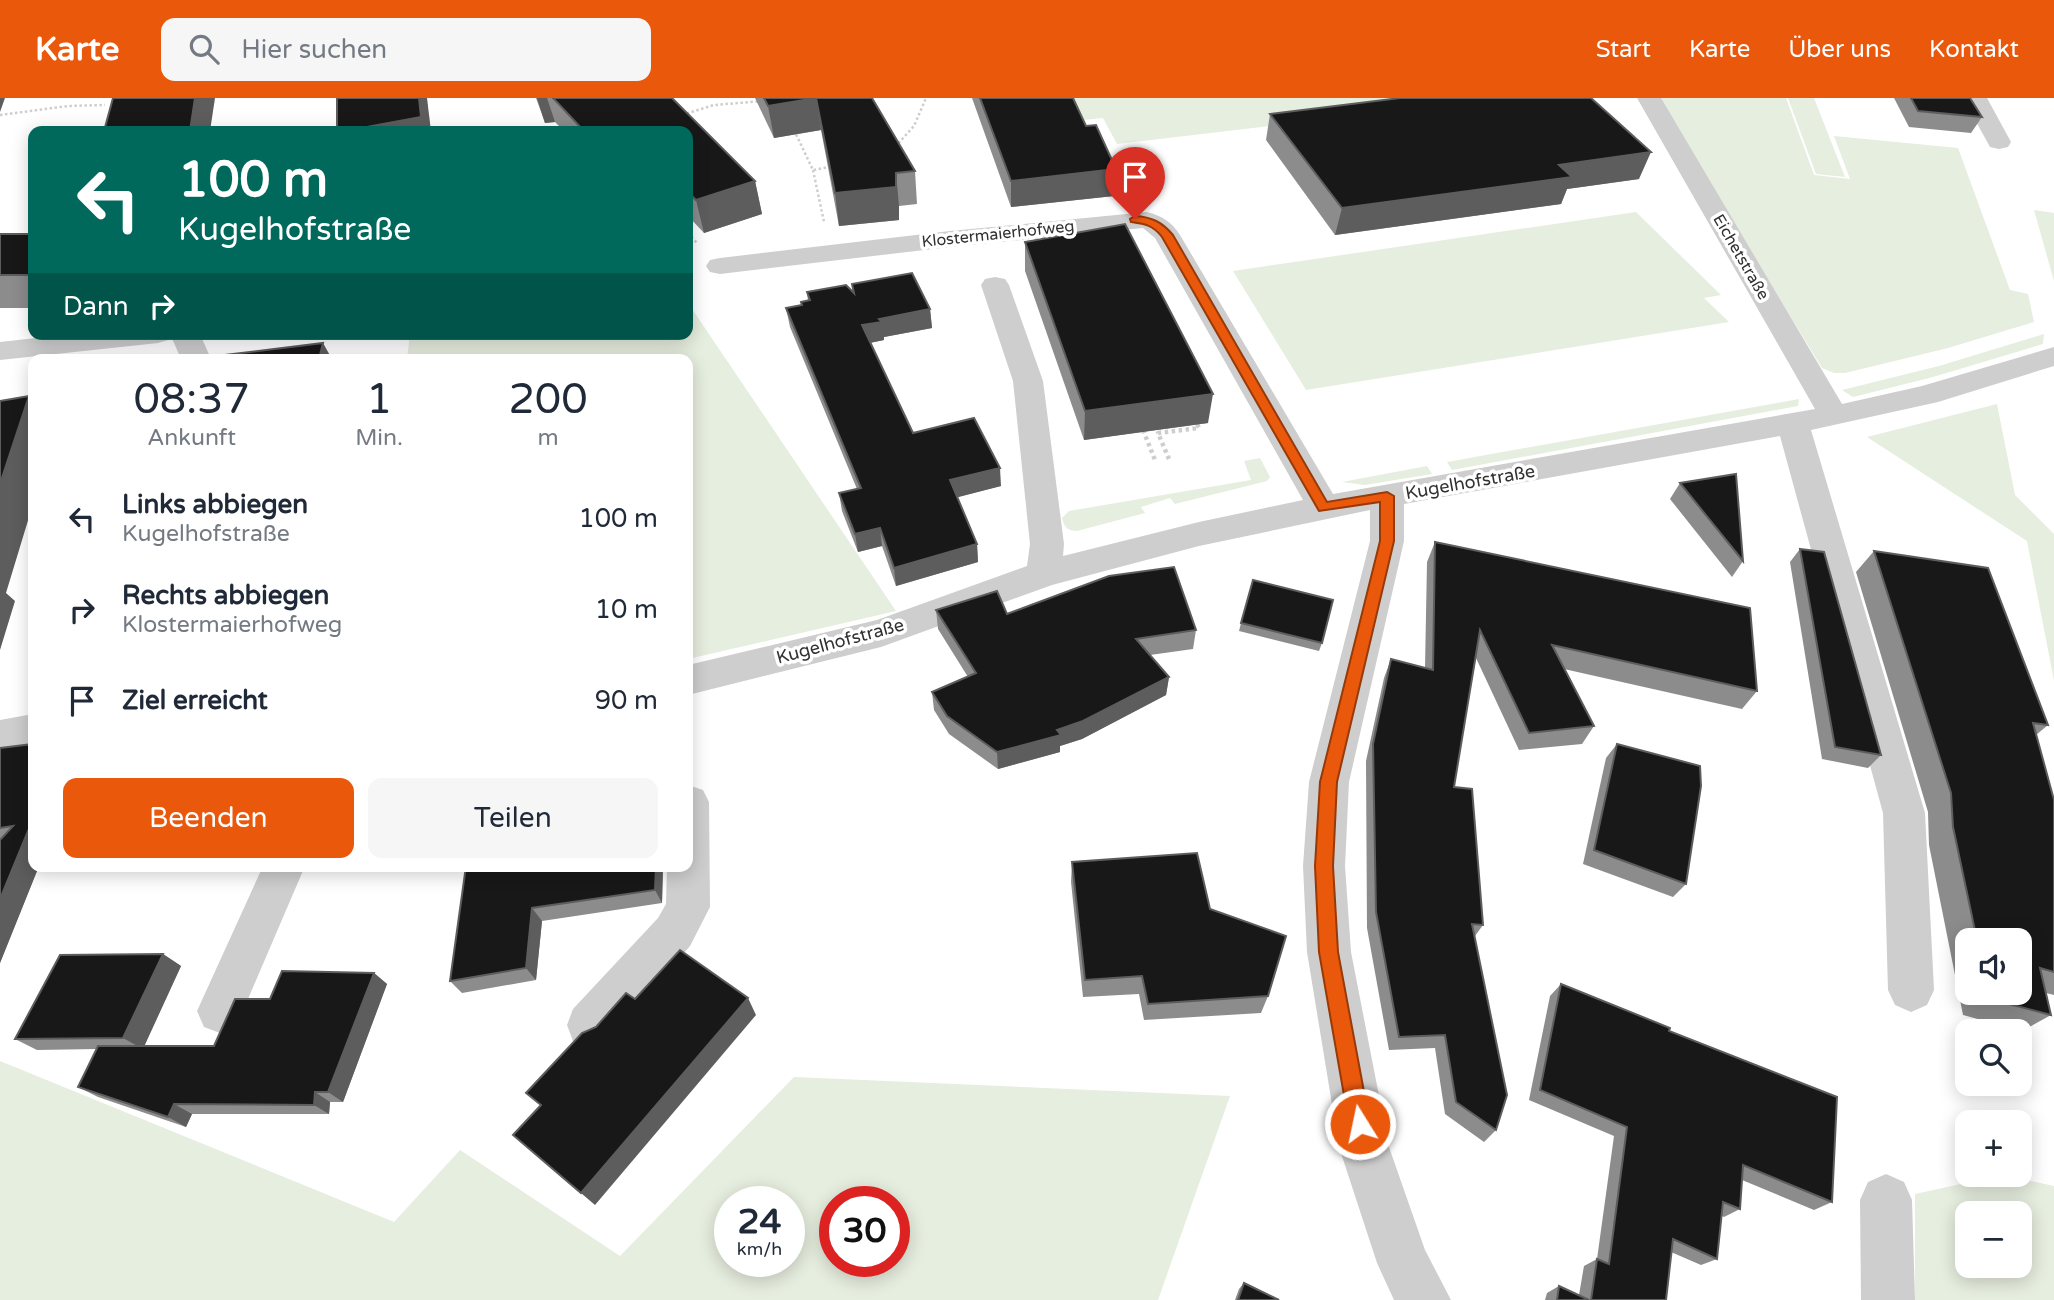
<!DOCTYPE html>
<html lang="de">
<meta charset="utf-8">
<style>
:root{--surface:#fff;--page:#f6f6f7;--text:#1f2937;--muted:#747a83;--accent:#ea580c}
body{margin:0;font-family:"Varela Round",sans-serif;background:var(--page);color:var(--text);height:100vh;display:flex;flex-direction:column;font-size:26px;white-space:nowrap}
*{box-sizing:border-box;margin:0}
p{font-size:23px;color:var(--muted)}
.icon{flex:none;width:38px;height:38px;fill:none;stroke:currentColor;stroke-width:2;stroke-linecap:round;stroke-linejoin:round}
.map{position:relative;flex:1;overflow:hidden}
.sheet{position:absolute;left:28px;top:256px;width:665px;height:518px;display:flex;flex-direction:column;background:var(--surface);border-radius:14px;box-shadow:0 4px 18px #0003}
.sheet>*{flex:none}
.top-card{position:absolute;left:28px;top:28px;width:665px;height:214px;border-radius:14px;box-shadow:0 4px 18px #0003;background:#00695c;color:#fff;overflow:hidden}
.buttons{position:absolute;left:1955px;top:830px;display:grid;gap:14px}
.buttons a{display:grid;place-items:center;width:77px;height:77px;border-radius:14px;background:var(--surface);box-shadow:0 4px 18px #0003;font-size:35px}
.speed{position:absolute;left:714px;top:1088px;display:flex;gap:14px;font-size:35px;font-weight:700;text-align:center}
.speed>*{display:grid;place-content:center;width:91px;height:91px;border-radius:50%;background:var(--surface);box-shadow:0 4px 18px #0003;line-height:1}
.speed small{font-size:18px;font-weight:400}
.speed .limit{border:10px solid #d22;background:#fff;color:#111}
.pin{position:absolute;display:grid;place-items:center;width:60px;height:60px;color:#fff;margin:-72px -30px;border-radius:50% 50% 50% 0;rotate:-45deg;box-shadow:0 0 7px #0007}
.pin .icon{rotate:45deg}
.me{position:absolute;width:77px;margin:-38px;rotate:350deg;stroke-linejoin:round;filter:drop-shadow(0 0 5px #0008)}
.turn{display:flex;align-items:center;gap:24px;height:147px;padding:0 35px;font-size:32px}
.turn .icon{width:91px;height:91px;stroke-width:2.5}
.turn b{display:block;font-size:49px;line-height:60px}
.then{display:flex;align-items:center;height:66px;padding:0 35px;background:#0003;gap:14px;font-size:26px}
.eta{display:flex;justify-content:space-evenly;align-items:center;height:119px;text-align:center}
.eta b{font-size:42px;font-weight:600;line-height:49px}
.primary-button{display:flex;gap:14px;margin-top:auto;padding:14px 35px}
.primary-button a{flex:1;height:80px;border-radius:14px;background:var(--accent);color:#fff;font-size:28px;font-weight:600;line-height:80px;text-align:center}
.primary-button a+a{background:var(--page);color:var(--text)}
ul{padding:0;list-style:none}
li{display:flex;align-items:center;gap:21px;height:91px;padding:0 35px}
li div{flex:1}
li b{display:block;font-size:26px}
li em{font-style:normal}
header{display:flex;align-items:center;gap:42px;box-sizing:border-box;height:98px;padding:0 35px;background:var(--accent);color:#fff}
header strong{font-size:33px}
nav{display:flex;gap:38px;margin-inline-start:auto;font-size:24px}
.search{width:490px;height:63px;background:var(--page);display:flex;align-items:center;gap:18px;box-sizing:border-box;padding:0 24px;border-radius:14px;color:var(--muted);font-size:26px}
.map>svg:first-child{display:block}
</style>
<header>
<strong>Karte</strong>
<div class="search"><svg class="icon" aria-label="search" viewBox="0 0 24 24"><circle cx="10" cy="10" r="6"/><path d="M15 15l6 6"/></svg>Hier suchen</div>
<nav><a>Start</a><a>Karte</a><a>Über uns</a><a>Kontakt</a></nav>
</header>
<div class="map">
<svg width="2054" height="1202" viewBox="0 0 2054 1202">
<rect width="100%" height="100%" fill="#fff"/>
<!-- green -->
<g fill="#e6eedf" fill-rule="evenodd">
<path d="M1067 0H1448L1446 7 1117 46 1103 20 1074 23Z"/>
<path d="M1657 0H1786L1814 77 1850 81 1834 38 1958 50 2010 192 2028 196 2034 224 1948 250 1845 275H1834L1822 270Z"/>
<path d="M1788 0H1814L1845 79 1816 76Z"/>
<path d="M2034 112 2054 115V183Z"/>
<path d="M1636 114 1721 197 1704 200 1729 224 1306 292 1233 173Z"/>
<path d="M688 205 896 513 688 561V261H407L410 236H688Z"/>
<path d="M2044 236 2043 246 1933 279 1853 299 1842 292 1939 268Z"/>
<path d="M1799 301 1798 308 1452 372 1447 364Z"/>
<path d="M1997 306 2015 397 2054 436V583L2027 443 1867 339Z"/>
<path d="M1260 360 1270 379 1267 383 1175 406 1170 400 1141 409 1145 415 1077 433C1068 433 1064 429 1062 420L1069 413 1251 382 1244 363Z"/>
<path d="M1427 368 1432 376 1365 387 1342 384Z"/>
<path d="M0 963 394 1124 460 1052 620 1158 794 979 1230 998 1158 1202H0ZM730 1104H789V1164H730ZM835 1104H894V1164H835Z"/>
<path d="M2002 1077 2054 1088V1202H1915V1096ZM1967 1115H2020V1167H1967Z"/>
</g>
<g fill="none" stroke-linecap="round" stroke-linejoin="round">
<!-- path-far1 -->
<g stroke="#cecece" stroke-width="2.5" stroke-dasharray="2.5 2.5" stroke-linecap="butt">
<path d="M0 17 68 8 105 7"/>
<path d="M682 17 714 7 763 3"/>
<path d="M794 32 813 72 834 68"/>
<path d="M895 49 914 28 926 0"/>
<path d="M813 72 824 124"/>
<path d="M1112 75 1128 91"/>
<path d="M688 135 697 145"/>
</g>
<!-- path -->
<g stroke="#cecece" stroke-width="4.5" stroke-dasharray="3.5 3.5" stroke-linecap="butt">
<path d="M1143 332 1155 362"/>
<path d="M1169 361 1158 335 1199 330 1197 326"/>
</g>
<!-- minor -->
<g fill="#cecece" fill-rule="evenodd">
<path d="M1637 0H1661L1842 306 1922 288 2054 249V268L1938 304 1811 332 1925 715 1934 892 1927 907 1911 914 1895 907 1888 892 1883 715 1780 338 1404 406V443L1349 684 1345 768 1351 854 1389 1049 1425 1152 1451 1202H1394L1377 1165 1339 1049 1307 854 1303 768 1309 684 1370 443V412L1199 448 1052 487 881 549 688 597V567L877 522 1027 468 1030 446 1013 283 981 187 985 181 995 179 1005 181 1009 187 1043 283 1064 446 1063 458 1199 424 1303 402 1155 140 1143 130 950 149 720 176 710 174 706 168 710 162 720 160 950 133 1147 114C1162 118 1172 124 1180 137L1333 396 1815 311Z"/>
<path d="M1963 0H1987L2011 44 2008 49 1999 51 1990 49Z"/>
<path d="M72 236H200L211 261H181L171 238 168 242 158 245 0 262V244Z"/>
<path d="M33 616V648L0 654V622Z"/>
<path d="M688 687 703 692 709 704 710 809 690 848 607 943 590 950 573 943 567 927 573 911 658 820 666 806 667 768H688Z"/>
<path d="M263 768H305L236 929 220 935 204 929 197 913Z"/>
<path d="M1886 1076 1904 1084 1912 1102 1915 1202H1861L1860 1102 1868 1084Z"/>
</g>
</g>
<!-- wall -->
<g fill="#8c8c8c" fill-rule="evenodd">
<path d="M536 0H672L755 83 762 116 704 135 689 119 688 120V33H564L555 24 545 25Z"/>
<path d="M755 0H872L915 73 917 106 899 108V122L839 128 821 32 774 40Z"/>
<path d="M972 0H1073L1086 28 1116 71 1114 98 1011 109Z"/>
<path d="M1894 0H1970L1982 19 1971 35 1909 29Z"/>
<path d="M1270 16 1639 81 1567 91 1561 106 1335 137 1266 42Z"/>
<rect x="0" y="136" width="33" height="74"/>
<path d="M1025 144 1208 325 1084 342 1025 173Z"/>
<path d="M807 194 930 211 932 230 884 239V242L870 245 913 335 1001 388 957 399 977 446 978 464 896 488 882 448 858 454 842 413 839 395 857 391 790 229 786 210 802 207 808 203Z"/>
<path d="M1680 385 1743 463 1732 479 1670 401Z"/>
<path d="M1435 444 1757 593 1742 611 1564 571 1594 628 1582 646 1519 652 1476 560 1454 689 1483 827 1475 838 1496 1032 1484 1044 1445 1016 1435 950 1389 952 1367 830 1366 663 1384 580 1391 561 1425 570 1427 464Z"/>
<path d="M1800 451 1881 657 1868 670 1822 661 1790 464Z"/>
<path d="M1874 453 2048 627 2036 637 2054 702V897L2046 895 2051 917 2022 933 1963 917 1929 747 1928 714 1856 474ZM1967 842H2020V894H1967Z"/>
<path d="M936 512 1007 516 1196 532 1193 551 1150 557 1169 579 1166 597 1082 641 1060 648V654L998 671 949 636 934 612 932 594 968 579 938 531Z"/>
<path d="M1241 525 1322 545 1319 553 1239 533Z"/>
<path d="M1617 646 1686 786 1673 799 1583 766 1606 660Z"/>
<path d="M0 650 33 768H39L0 865Z"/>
<path d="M1072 764 1210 811 1268 898 1261 915 1144 922 1139 896 1083 899 1071 784Z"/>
<path d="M127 768H185L131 772Z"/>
<path d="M466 768H663L662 805 542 823 536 882 462 895 450 883Z"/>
<path d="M163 856 181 868 144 948H214L270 901 374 875 387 886 343 1004H330L329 1016H192L186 1029 98 999 78 989 97 951 37 952 15 941Z"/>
<path d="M1561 886 1669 933 1832 1104 1814 1112 1742 1082 1740 1111 1724 1119 1722 1118 1717 1161 1701 1167 1671 1154 1666 1202H1545L1547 1195 1559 1188 1579 1197 1584 1168 1597 1161 1614 1038 1529 1002 1550 898Z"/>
<path d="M1244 1185 1279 1202H1235L1239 1191Z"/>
</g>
<!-- shaded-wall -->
<g fill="#5d5d5d">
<path d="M0 0H5L0 14Z"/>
<path d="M195 0H215L210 33H190Z"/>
<path d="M419 0H427L431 33H345Z"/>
<path d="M537 0H547L555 24 545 25Z"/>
<path d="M816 0 821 32 774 40 768 8Z"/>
<path d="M1651 54 1639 81 1567 91 1561 106 1335 137 1342 110 1559 67Z"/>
<path d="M1116 71 1114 98 1011 109V83Z"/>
<path d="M896 75 899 108V122L839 128 835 95Z"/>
<path d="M755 83 762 116 704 135 696 102Z"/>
<path d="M930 211 932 230 884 239V242L864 246 862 227 879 221Z"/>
<path d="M323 245 332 261H319Z"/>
<path d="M1213 296 1208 325 1084 342 1085 313Z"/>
<path d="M29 298 33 302V406L6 495 15 503 0 552V386Z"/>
<path d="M1000 370 1001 388 951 401 950 382Z"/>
<path d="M880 430 882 448 858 454 855 436Z"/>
<path d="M977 446 978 464 896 488 894 470Z"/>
<path d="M1169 579 1166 597 1082 641 1060 648V654L998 671 997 654 1057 632Z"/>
<path d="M33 721V768H39L0 865V801Z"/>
<path d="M656 768H663L662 805 655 792Z"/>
<path d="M532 810 542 823 536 882 526 870Z"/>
<path d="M163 856 181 868 143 951 123 940Z"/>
<path d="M374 875 387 886 343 1004 328 994Z"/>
<path d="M748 900 756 917 595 1107 581 1095Z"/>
<path d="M315 994 330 1004 329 1016 314 1007Z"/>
<path d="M174 1006 192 1016 186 1029 168 1019Z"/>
</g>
<!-- building -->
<g fill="#181818" stroke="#5d5d5d" stroke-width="2">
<path d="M113 0H195L190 33H104Z"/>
<path d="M337 0H419L421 19 345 33H337Z"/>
<path d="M553 0H672L755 83 696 102 688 94V33H584Z"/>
<path d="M764 0H872L915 73 896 75V89L835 95 816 0 768 8Z"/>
<path d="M980 0H1073L1086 28 1096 27 1116 71 1011 83Z"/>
<path d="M1400 0H1591L1651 54 1559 67 1572 79 1342 110 1270 16Z"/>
<path d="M1911 0H1970L1982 19 1918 13Z"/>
<path d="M1125 126 1213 296 1085 313 1025 144Z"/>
<rect x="0" y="136" width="33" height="41"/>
<path d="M912 175 930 211 879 221 882 224 862 227 913 335 974 320 1000 370 950 382 977 446 894 470 880 430 855 436 839 395 861 390 786 210 802 207 801 204 810 202 807 194 846 187 854 195 852 186Z"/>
<path d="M323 245 319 261H216L217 258Z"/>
<path d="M29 298 0 386V303Z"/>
<path d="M1736 376 1743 463 1680 385Z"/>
<path d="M1435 444 1750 510 1757 593 1552 547 1594 628 1529 635 1480 532 1454 689 1472 691 1483 827 1472 826 1507 997 1496 1032 1456 1004 1445 937 1399 939 1376 814 1373 646 1391 561 1433 572Z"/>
<path d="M1800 451 1824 454 1881 657 1835 649Z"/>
<path d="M1874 453 1988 470 2048 627 2033 625 2054 702V874L2040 870 2051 917 1990 901 1989 894H2020V842H1977L1953 729 1951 695Z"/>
<path d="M1174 469 1196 532 1136 541 1169 579 1083 623 1057 632 1061 637 997 654 947 618 932 594 976 575 936 512 997 493 1007 516 1109 478Z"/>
<path d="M1253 482 1333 502 1322 545 1241 525Z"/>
<path d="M33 646V721L0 801V742L13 728 0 730V650Z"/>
<path d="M1617 646 1700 668 1701 688 1686 786 1594 752Z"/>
<path d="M1197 755 1210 811 1286 838 1268 898 1148 906 1142 878 1085 882 1072 764Z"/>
<path d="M466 768H656L655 792 532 810 526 870 450 883Z"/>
<path d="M680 852 748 900 581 1095 513 1037 541 1007 526 995 582 935 596 929 626 895 635 901Z"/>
<path d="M163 856 123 940 15 941 60 857Z"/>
<path d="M282 873 374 875 328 994H315L314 1007 174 1006 168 1019 78 989 98 948H214L235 901H270Z"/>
<path d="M1561 886 1670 930 1669 933 1837 999 1832 1104 1743 1067 1740 1111 1723 1104 1717 1161 1673 1141 1666 1202H1591L1597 1161 1609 1166 1627 1029 1540 992Z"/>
<path d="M1244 1185 1279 1202H1238Z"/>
<path d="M1559 1188 1589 1202H1557Z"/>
</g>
<!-- route -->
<path fill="#ea580c" stroke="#983908" stroke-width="2" d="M1135 118C1152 119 1162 124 1173 137L1327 404 1387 394 1394 398V443L1337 684 1333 768 1338 854 1370 1026 1367 1034 1360 1037 1352 1034 1349 1026 1319 854 1315 768 1320 684 1380 443V404L1319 413 1162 139C1153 127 1145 126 1131 124L1130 121Z"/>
<g text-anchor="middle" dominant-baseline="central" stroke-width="7" stroke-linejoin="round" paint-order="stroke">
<!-- far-street labels -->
<g font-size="16" fill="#313131" stroke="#fff">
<text transform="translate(998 136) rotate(-6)">Klostermaierhofweg</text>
<text transform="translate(1741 159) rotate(60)">Eichetstraße</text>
</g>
<!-- street labels -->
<g font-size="18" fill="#313131" stroke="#fff">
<text transform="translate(1470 384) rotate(-10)">Kugelhofstraße</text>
<text transform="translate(840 543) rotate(-15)">Kugelhofstraße</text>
</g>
</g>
</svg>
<div class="buttons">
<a><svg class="icon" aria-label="sound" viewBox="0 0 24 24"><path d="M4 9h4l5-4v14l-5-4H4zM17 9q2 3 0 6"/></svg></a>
<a><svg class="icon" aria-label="search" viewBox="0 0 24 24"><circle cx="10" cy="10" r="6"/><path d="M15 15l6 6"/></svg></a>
<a>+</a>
<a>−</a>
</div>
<div class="speed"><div>24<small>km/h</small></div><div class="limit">30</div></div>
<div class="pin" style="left:1135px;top:121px;background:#d93025"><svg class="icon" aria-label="arrive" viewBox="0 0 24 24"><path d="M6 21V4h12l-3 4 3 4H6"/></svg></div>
<svg class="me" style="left:1360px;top:1026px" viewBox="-20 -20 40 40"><circle r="17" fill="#ea580c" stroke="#fff" stroke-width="3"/><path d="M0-11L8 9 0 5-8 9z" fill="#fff"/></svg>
<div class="top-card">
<div class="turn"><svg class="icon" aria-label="left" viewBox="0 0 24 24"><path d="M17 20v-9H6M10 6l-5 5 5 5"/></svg><div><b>100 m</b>Kugelhofstraße</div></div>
<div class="then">Dann<svg class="icon" aria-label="right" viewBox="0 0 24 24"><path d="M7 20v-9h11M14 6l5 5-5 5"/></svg></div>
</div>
<section class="sheet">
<div class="eta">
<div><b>08:37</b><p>Ankunft</p></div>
<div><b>1</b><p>Min.</p></div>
<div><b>200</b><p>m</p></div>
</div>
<ul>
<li><svg class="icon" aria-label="left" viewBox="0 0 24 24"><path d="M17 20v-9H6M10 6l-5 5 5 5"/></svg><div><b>Links abbiegen</b><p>Kugelhofstraße</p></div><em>100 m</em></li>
<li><svg class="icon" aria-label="right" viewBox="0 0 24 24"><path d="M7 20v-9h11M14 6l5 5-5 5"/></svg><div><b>Rechts abbiegen</b><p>Klostermaierhofweg</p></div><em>10 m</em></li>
<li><svg class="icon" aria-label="arrive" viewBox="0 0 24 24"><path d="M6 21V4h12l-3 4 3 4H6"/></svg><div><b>Ziel erreicht</b></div><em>90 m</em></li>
</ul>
<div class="primary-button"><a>Beenden</a><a>Teilen</a></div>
</section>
</div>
